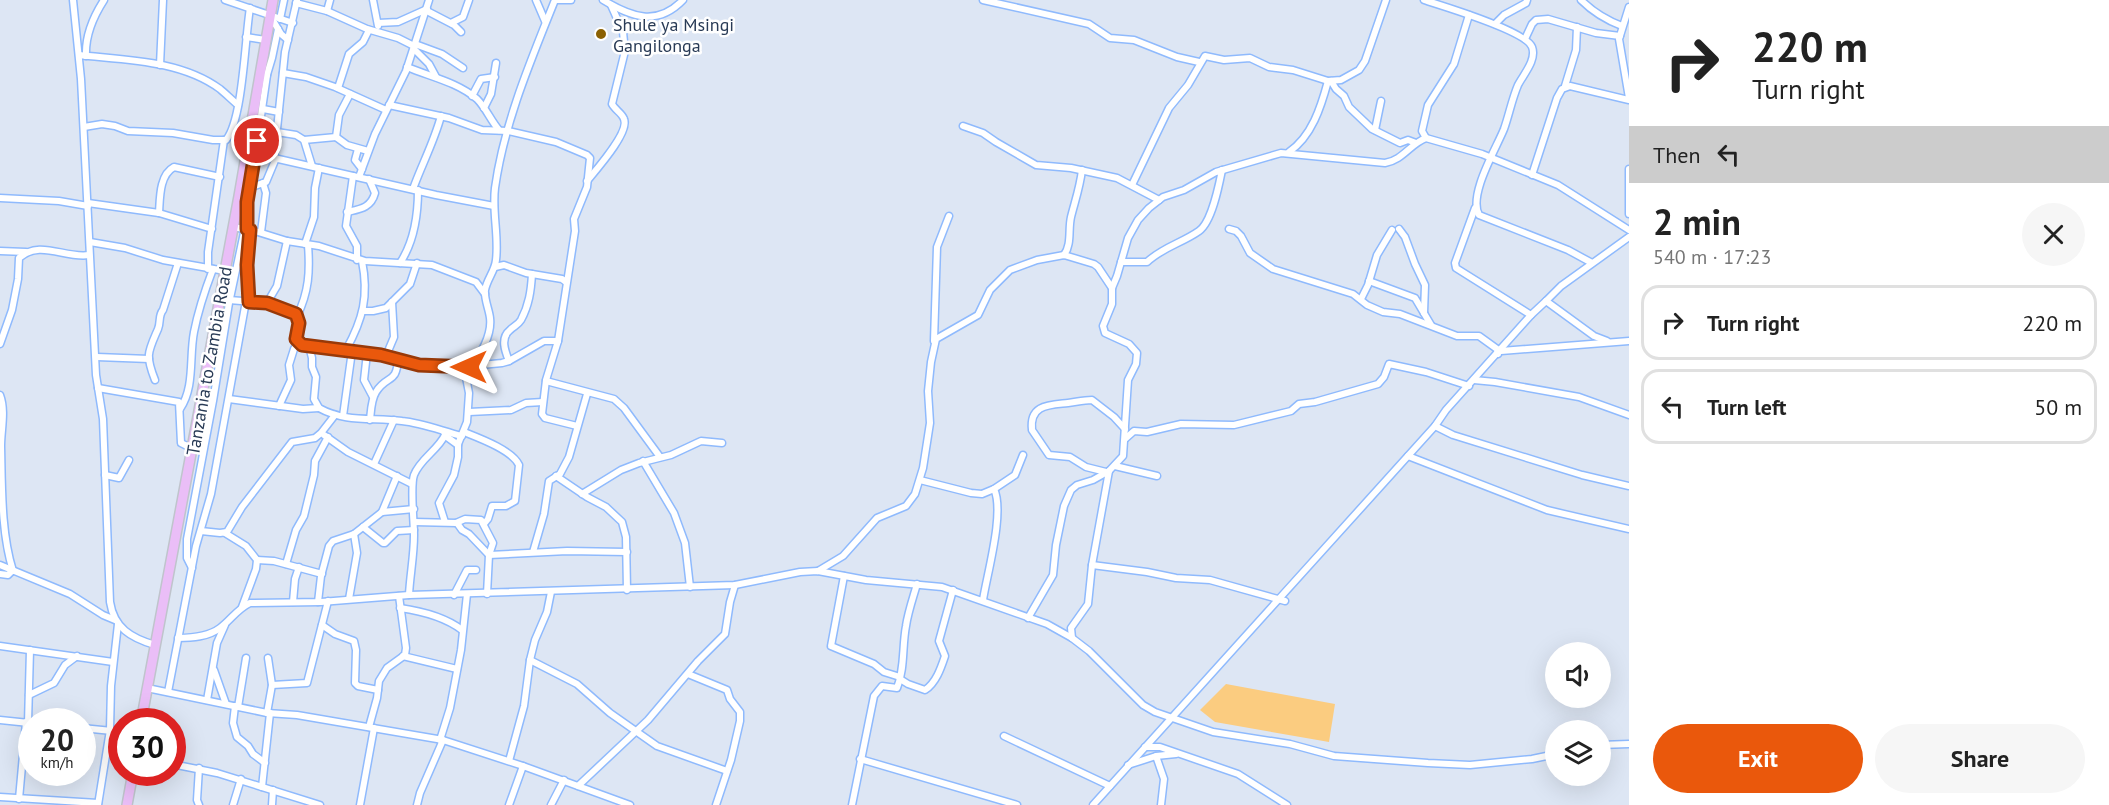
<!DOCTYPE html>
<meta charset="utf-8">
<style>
:root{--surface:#fff;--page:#f6f6f6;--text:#222;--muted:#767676;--line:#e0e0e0;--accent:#ea580c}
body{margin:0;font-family:"PT Sans",sans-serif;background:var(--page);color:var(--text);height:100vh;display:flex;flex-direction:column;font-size:22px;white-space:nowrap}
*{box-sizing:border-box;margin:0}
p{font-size:20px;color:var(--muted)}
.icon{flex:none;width:33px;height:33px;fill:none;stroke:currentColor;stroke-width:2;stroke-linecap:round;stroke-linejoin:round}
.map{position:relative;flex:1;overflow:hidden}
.sheet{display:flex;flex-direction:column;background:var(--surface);width:480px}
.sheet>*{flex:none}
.banner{background:#fff;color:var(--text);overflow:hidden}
.tools{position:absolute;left:1545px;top:642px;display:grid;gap:12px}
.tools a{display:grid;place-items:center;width:66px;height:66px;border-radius:50%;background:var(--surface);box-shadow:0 6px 24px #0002;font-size:30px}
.speed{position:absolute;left:18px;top:708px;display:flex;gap:12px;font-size:30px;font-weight:700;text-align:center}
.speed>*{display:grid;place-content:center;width:78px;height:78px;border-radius:50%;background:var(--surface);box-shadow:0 6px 24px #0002;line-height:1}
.speed small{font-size:15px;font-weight:400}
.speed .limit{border:9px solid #d22;background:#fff;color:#111}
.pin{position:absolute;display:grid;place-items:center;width:51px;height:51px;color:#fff;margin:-26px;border:3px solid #fff;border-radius:50%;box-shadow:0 2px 6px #0007}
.me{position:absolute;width:66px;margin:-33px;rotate:270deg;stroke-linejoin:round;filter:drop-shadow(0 0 4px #0008)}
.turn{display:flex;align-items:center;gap:21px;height:126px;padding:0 24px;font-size:27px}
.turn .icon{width:78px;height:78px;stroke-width:2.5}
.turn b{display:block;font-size:42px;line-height:51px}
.then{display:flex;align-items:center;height:57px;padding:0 24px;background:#0003;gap:12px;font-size:22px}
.round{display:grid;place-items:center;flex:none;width:63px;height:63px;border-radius:32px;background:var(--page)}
.headline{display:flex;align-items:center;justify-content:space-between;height:102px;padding:0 24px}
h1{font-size:36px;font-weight:800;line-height:45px}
.action{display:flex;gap:12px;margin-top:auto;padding:12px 24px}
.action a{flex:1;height:69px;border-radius:36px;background:var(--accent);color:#fff;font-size:24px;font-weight:800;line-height:69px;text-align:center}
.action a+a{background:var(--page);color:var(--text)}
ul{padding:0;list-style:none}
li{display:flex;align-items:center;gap:18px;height:75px;margin:0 12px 9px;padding:0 12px;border:3px solid var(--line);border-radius:18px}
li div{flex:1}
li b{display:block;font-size:22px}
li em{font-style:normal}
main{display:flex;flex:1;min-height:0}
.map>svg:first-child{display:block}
</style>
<main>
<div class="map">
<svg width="1629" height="805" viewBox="0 0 1629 805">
<rect width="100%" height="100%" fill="#dde6f4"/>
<!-- green -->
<path fill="#fbcc80" d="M1226 684 1335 704 1329 742 1215 722 1200 710Z"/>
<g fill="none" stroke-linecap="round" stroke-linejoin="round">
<defs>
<g id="minor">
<path d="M73 0 81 79 96 375 103 419 110 602C114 628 131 638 155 645"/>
<path d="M225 0 293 23"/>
<path d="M297 0 285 52 274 158 436 195 494 206"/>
<path d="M373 0 378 26"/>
<path d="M536 0 545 21"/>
<path d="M555 0H571"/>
<path d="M603 0C631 17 657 27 683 0"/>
<path d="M983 0 1089 24 1110 38 1134 40 1177 57 1199 62"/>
<path d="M1424 0C1443 6 1526 31 1532 47 1537 60 1523 75 1518 85 1512 99 1509 115 1504 129 1496 149 1468 195 1479 215L1568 250 1592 263"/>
<path d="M1581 0C1593 12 1606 20 1622 26"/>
<path d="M296 3 327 11 367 29 398 38 414 46"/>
<path d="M1629 7 1619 39 1629 98"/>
<path d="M327 11 330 0"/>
<path d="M427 11 454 25 461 32"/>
<path d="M271 17 281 34 288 40"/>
<path d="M280 19 284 0"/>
<path d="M378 23 398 22 427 9"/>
<path d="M451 23 463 17 469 0"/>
<path d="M1495 24 1504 15 1526 3 1527 0"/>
<path d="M246 37 266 40"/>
<path d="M1525 39 1532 24 1536 20 1548 19 1596 33 1620 36"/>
<path d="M415 44 442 54 463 68"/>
<path d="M414 49 429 64 436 77"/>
<path d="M79 55C125 60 181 60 220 89 226 94 232 100 238 105"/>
<path d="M86 56C85 35 93 17 104 0"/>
<path d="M160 65 163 0"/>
<path d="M407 67C431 77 457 82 477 99 486 108 491 121 499 130"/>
<path d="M283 73 306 77 335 87 386 110"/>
<path d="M266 78 272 58 278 29"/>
<path d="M1331 81 1336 89 1344 96 1349 107 1372 129 1400 143 1408 140 1416 143"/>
<path d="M1565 86 1576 50 1577 27"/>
<path d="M338 88 349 54 363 42 369 30"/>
<path d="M472 96 481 79 495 77"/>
<path d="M389 105 449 118 482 130 508 131 556 142 587 155 590 158 587 187 574 219 575 231 558 341 546 380 542 414 545 418 577 426"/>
<path d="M484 108 491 94 496 63"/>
<path d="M263 109 279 112"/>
<path d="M963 126 983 133 996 142 1036 165 1071 168 1117 178 1159 200"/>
<path d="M84 127 102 124 115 126 128 131 173 133 213 140H226C243 120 245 37 250 8"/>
<path d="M1375 130 1381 101"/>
<path d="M277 132 296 135 304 140 312 166"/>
<path d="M336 137 347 145 368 151"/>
<path d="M1426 138 1422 131 1428 105 1454 64 1469 15"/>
<path d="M304 140 336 137 339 115 350 94"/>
<path d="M358 149 355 160 362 169"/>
<path d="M1289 152C1312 136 1321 107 1328 81"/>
<path d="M255 157 267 75"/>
<path d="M1629 169V214"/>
<path d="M1532 175 1557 98 1562 89 1570 86 1629 100"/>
<path d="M353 176 346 226 357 246V260"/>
<path d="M359 177 375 134 406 71 429 0"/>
<path d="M587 181C596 170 630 132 624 119 622 113 615 110 612 104L625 51 623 32 611 5"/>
<path d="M1132 185 1169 108 1188 85 1205 56 1224 60 1250 58 1269 67 1293 70 1328 81 1341 80 1359 70 1365 61 1386 0"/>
<path d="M249 188 266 182 276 158"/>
<path d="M413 189C422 164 434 142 441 116"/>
<path d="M0 198 59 201 88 206"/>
<path d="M88 203 159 213 212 229"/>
<path d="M1475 208 1455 263 1456 268 1531 315"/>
<path d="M347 212C360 209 371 208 375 193L369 179"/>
<path d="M159 213C160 199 159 175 174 167L220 177"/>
<path d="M233 227 255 231 287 241 319 246 365 261 432 265 476 282 485 294"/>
<path d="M247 229V202L255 157 264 153 274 154"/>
<path d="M1229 229 1236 231 1241 236 1250 253 1273 269 1353 294 1367 305 1383 312 1400 314 1457 336H1479L1497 349 1498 354"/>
<path d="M1399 229 1405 237 1415 264 1425 285 1424 313"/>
<path d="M261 232 266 193 263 183"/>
<path d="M90 242 125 248 163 260 225 271"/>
<path d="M305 244 314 217 315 188 319 168"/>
<path d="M0 251 26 252"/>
<path d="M1064 255C1072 244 1068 230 1071 217 1075 201 1080 187 1082 170"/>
<path d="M1121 262H1147C1163 247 1182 243 1199 231 1212 222 1219 185 1222 170"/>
<path d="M400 263C414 242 418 215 418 190"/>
<path d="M495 267 504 265 526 273 562 279 566 282"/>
<path d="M208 269V252L224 140"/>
<path d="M1369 281 1415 298 1431 325"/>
<path d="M1361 299 1368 285 1377 255 1392 230"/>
<path d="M229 300 267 303 296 314 299 323 296 339 302 345 381 355 419 365 460 367 502 363 509 361 544 341H558"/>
<path d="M1546 301 1594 336 1607 341"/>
<path d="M249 302 247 265 250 230"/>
<path d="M267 303 277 286 287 241"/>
<path d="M364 311H373L386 308 410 284 417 263"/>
<path d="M297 316C309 292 310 271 308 245"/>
<path d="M934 341 937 247 949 216"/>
<path d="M0 344 12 310 18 279 19 258C40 239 65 259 89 255"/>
<path d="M309 346 312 358V367L316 377 314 399 319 408C346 423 373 417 402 421 422 423 442 431 462 436"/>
<path d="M346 350C363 319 369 296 362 261"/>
<path d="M1501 351 1629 341"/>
<path d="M367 353 364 380 373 397"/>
<path d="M386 356 394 337 392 302"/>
<path d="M97 357 149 359"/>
<path d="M509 361C505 351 500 338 510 330 514 326 518 325 521 320 529 305 531 291 532 274"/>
<path d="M469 367C481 356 492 334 490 318 489 309 484 299 485 290 487 279 495 271 496 260 499 236 492 212 495 188 504 123 531 60 555 0"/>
<path d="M155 380C145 355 148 352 158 329 161 322 158 316 163 310L178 263"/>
<path d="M1474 380 1495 382 1579 397 1629 415"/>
<path d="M546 381 614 399 624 408 660 457"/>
<path d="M98 388 179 402 181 443 193 449"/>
<path d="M0 395C6 411 1 430 1 446 2 486 1 533 13 571"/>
<path d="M229 399 303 409 319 408"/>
<path d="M279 406 291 380 289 365 294 349 298 343"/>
<path d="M180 409C195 387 189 358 194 332 198 311 205 290 213 269"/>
<path d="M469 412 511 410 526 403 543 402"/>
<path d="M343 416 352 351"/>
<path d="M370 420C371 411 371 400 376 392 387 374 397 385 398 358"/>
<path d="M1435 426 1453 435 1582 475 1629 486"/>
<path d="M444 432 447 437 458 445"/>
<path d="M464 432C479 438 512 450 519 465L515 501 506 506H492L488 519 484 524"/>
<path d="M324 435 348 452 412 484"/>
<path d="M1125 439 1134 431 1147 432 1181 424 1234 425 1291 411 1299 404 1315 402 1378 384 1384 377 1389 364 1426 372 1469 386"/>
<path d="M1408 456 1547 510 1629 529"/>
<path d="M643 461 674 513 685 543 690 587"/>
<path d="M374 464 394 420"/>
<path d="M1115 466 1157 476"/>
<path d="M1106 472 1086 467 1070 457 1049 455 1032 430C1029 404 1050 405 1068 403 1076 402 1084 400 1092 400L1114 417 1125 429"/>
<path d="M105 475 119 478 129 460"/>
<path d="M556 476 587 497 606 507 622 522 626 537 627 590"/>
<path d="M920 480 971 493 982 494 994 489 1015 475 1023 455"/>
<path d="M582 494 621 470 639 463 671 455 701 441 722 443"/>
<path d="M382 512 397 476"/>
<path d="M414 522 457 523 462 530 469 534 489 555 567 551 627 552"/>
<path d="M445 522 439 503 454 475 458 457V444L467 422 469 393 464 367"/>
<path d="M456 523 465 519 481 520 493 543 489 555 487 594"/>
<path d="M363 527 383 543H385L397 531 414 530"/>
<path d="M201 531 220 533 227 532 242 507 292 442 315 438 321 433 335 415"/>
<path d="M225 533 246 546 257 560 256 569 242 607"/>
<path d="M533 552 544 514 549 481 560 474 569 457 587 394"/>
<path d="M257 560 274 561 322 574"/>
<path d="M286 564 296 530 304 516 314 475 315 461 328 437"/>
<path d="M0 565 70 594 103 615 115 620"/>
<path d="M1092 565 1147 572 1176 578 1210 580 1285 601"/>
<path d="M192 568 187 558V539L213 401 229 303 245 228"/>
<path d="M818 571 843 556 877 518 906 506 915 494 923 468 930 423 928 391 931 362 936 339 978 315 990 290 1010 270 1037 260 1064 255 1094 264 1098 267 1112 288"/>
<path d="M0 574 8 575 12 571"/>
<path d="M844 576 831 646 874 664 884 672 900 677"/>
<path d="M409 595C410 575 414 556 414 535 414 521 410 486 414 475 420 459 438 450 445 435"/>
<path d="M454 595 467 570H476"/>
<path d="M349 599 357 553 354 534"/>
<path d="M983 600C987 574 1005 512 994 489"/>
<path d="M293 602 295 579 299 567"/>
<path d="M318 602 321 576 329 546 333 541 354 534 382 512 414 509"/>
<path d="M400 608C421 611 445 617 462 630"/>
<path d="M1028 618 1053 575 1056 545 1064 506 1071 490 1077 485 1093 480 1109 471 1123 456 1128 380 1136 364 1137 353 1129 344 1105 333 1103 326 1112 304V288L1117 276 1128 238 1138 220 1149 208 1163 197 1184 190 1216 172 1281 153 1385 163C1403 160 1410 144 1426 138L1482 154 1558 185 1629 230"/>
<path d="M322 625 335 634 354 641 356 650 355 683 358 686 378 690"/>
<path d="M178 638C192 638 208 637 220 628 231 620 237 609 250 603L321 602 409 595 735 585 800 572 818 571 866 580 942 587 1047 624 1072 638 1089 651 1143 705 1155 712 1213 732 1290 744 1334 756 1428 763 1470 765 1532 759 1556 754"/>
<path d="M1072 638 1071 628 1088 604 1092 565 1109 471"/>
<path d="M0 646 113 662"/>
<path d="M403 656 457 669"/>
<path d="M530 660 577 684 610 713 657 746 727 771"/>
<path d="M214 670 226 704"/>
<path d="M688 674 727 690 730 699 740 712V721L731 760 716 805"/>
<path d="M900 679 908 684 925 690C936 683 941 668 945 656L939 641 953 590"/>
<path d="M272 685 307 683 328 601"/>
<path d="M147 688 267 713 297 715 443 740 523 766 630 805"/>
<path d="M168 692 196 546 211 494 246 301"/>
<path d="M29 695 54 683 65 665 77 656"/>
<path d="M207 700 217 643 225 625"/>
<path d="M235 706 233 723 237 737 248 746 253 754 265 763"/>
<path d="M238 707 246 658"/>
<path d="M267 713 272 685 268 658"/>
<path d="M0 720 29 723"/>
<path d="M28 723 30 650"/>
<path d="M369 727 377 698 379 681 387 668 405 655 406 648 399 596"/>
<path d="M82 728 122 732"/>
<path d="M1004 736 1110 786"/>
<path d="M440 740 450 708 461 650 467 594"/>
<path d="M1600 745 1629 744"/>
<path d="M1145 747H1160L1238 774 1287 805"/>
<path d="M1156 756 1164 779 1161 805"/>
<path d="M860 759 1017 805"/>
<path d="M509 761 524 706 530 660 535 640 547 612 551 592"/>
<path d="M172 764 217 773 320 805"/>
<path d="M1128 765 1156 756 1176 754"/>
<path d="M199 768 197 800 199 805"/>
<path d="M578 786 648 720 698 661 725 634 730 602 735 585"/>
<path d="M262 787 270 713"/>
<path d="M0 797 98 803"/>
<path d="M19 799 26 722"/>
<path d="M98 805 110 730 111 686 118 624"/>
<path d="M233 805 241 779"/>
<path d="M272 805 273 790"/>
<path d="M360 805 374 728"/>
<path d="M417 805 420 793 443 740"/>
<path d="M509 805 523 766"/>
<path d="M551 805 564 780"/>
<path d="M852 805 874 696 882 686 897 688C905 668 902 647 906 626 908 612 913 598 917 584"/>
<path d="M1093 805 1435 426 1446 410 1531 315 1546 301 1561 286 1629 237"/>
</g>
<g id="highway">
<path d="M141 722 239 196 273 0"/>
<path d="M127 805 133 772"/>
</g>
</defs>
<!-- minor casing -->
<use href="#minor" stroke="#8fbafd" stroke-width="9"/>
<!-- highway casing -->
<use href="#highway" stroke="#bfc4cc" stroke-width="12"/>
<!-- minor -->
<use href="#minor" stroke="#fff" stroke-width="6"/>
<!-- highway -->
<use href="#highway" stroke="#eabef7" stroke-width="9"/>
</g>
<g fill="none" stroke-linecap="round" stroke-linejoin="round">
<defs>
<path id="route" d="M257 141 247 202V229L250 230 247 265 249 302 267 303 296 314 299 323 296 339 302 345 381 355 419 365 469 367"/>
</defs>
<!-- route casing -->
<use href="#route" stroke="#983908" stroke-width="15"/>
<!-- route -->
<use href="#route" stroke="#ea580c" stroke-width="10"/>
</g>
<!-- markers -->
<circle fill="#8b6103" stroke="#fff" stroke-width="2" cx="601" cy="34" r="6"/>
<g text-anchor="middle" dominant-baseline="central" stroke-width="5" stroke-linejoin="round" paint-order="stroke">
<!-- poi labels -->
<g font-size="18" fill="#293b56" stroke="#fff" text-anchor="start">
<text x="613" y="24">Shule ya Msingi<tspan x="613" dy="21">Gangilonga</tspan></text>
</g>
<!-- street labels -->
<g font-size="18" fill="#293b56" stroke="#fff">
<text transform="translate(209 361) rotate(-80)">Tanzania to Zambia Road</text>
</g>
</g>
</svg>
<div class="tools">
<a><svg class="icon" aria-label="sound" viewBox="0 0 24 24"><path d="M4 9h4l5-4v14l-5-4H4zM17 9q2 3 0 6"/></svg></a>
<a><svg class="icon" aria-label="layers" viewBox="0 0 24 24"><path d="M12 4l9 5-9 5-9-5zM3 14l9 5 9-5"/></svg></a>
</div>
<div class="speed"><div>20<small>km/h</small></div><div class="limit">30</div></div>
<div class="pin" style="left:257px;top:141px;background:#d93025"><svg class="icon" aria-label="arrive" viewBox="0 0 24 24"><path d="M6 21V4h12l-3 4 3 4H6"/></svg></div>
<svg class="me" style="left:469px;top:367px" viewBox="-20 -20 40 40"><path d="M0-17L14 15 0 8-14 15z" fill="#ea580c" stroke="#fff" stroke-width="4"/></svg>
</div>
<section class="sheet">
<div class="banner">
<div class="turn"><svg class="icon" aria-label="right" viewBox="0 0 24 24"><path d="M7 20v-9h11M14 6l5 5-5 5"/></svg><div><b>220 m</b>Turn right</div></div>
<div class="then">Then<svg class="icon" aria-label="left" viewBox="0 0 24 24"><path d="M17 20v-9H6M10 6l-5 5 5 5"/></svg></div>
</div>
<div class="headline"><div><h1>2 min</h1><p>540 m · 17:23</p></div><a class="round"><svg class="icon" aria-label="close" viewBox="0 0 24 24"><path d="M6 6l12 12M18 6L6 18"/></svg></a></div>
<ul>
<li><svg class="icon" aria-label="right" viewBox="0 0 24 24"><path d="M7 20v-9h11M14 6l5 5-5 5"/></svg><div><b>Turn right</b></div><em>220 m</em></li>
<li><svg class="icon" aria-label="left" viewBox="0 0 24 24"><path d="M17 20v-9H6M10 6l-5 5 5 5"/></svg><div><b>Turn left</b></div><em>50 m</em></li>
</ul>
<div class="action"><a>Exit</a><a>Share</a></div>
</section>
</main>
